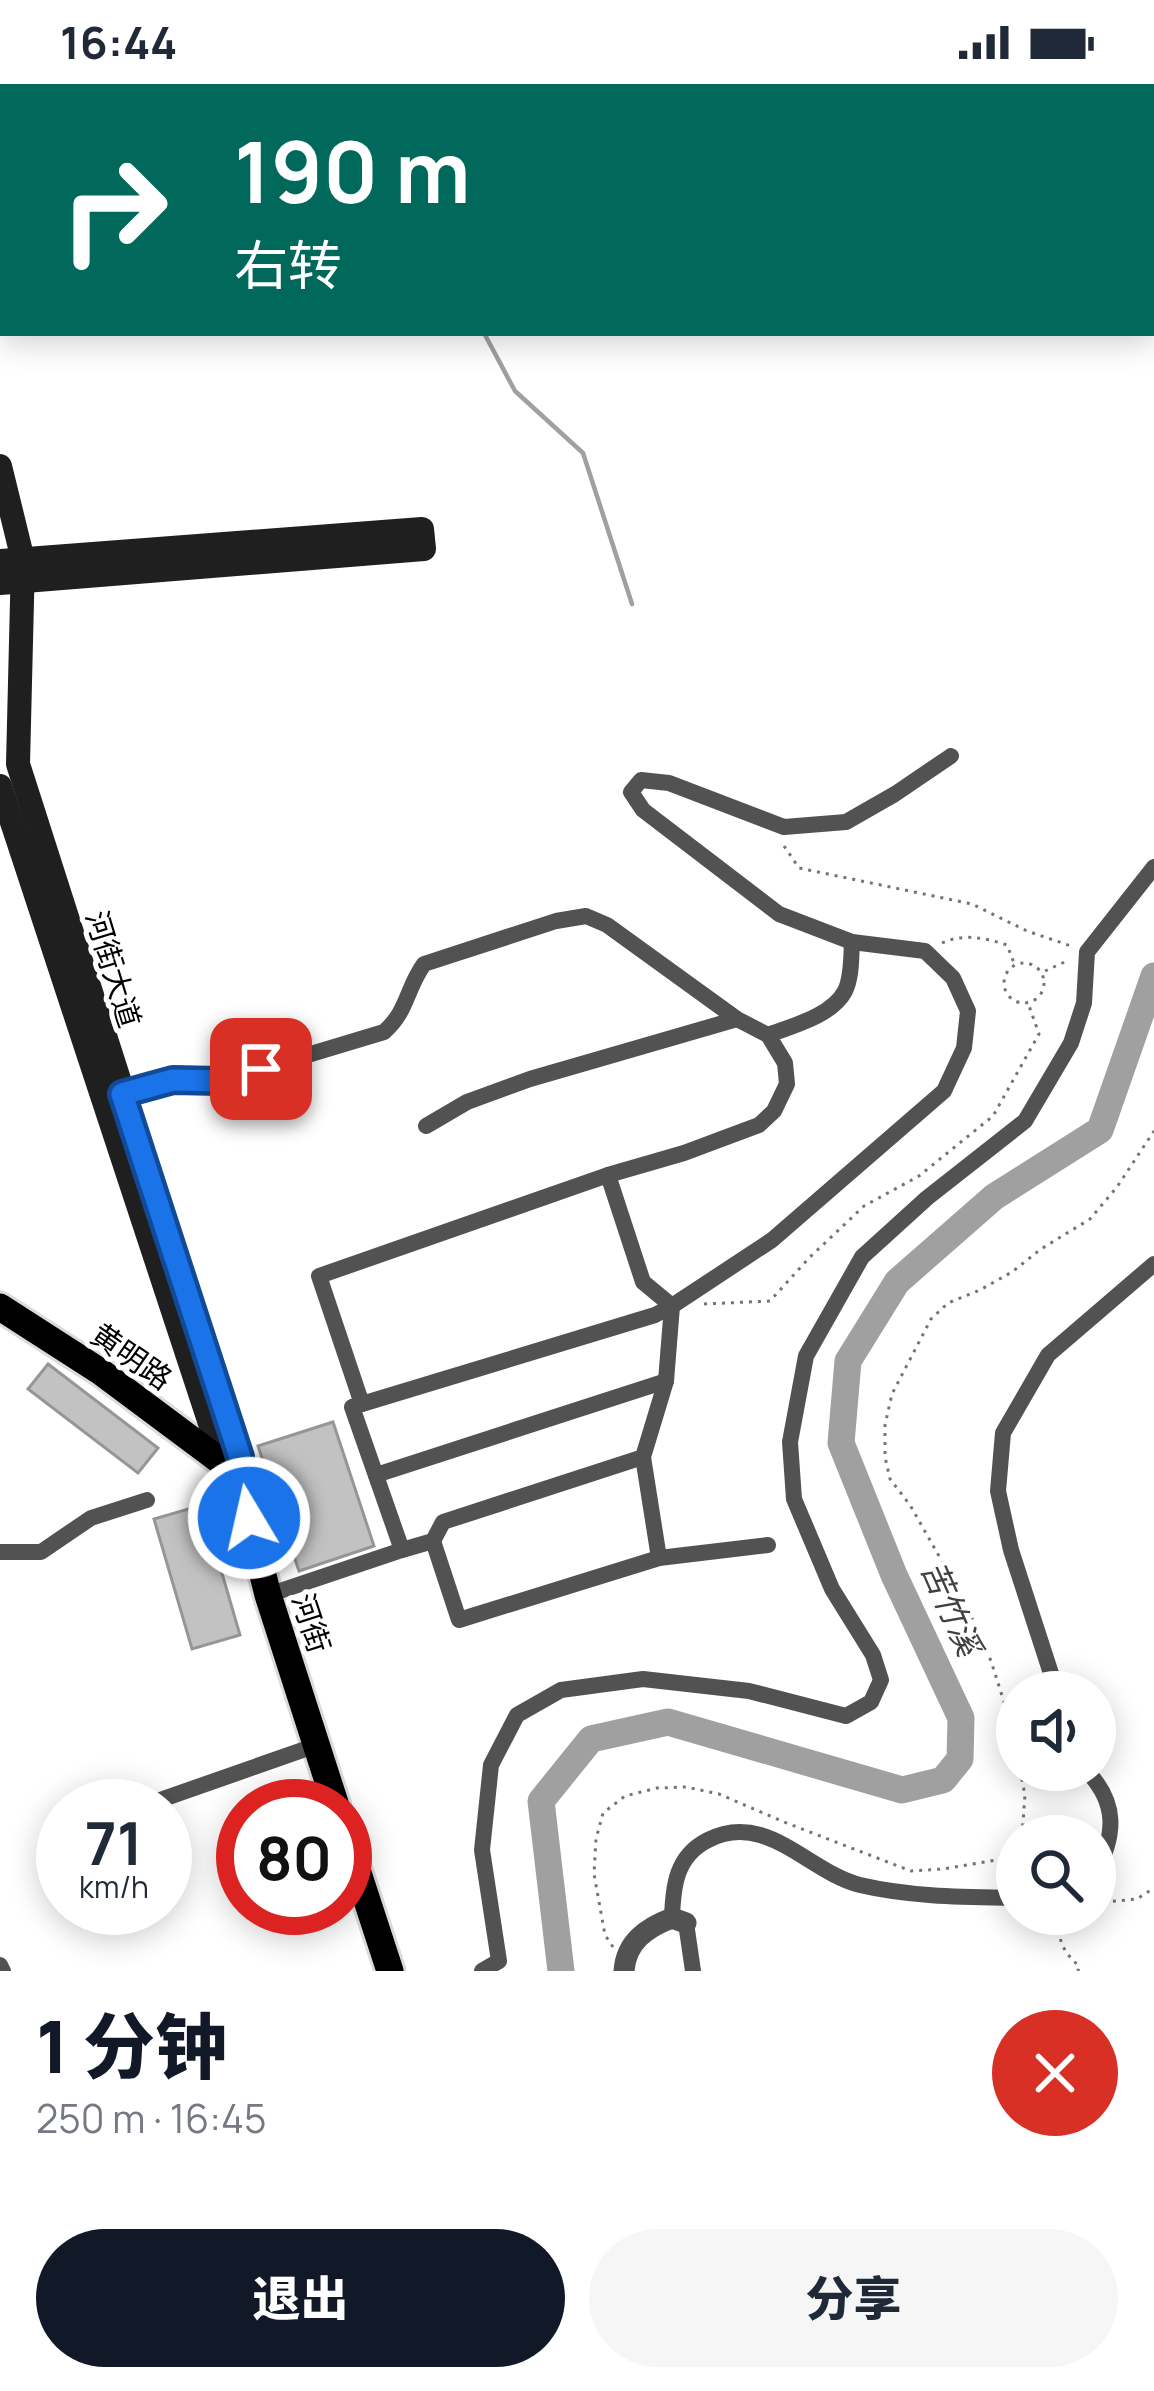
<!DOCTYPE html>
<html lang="zh">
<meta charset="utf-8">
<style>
:root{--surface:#fff;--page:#f6f6f7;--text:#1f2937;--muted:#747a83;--accent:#111827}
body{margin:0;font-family:Manrope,"Noto Sans SC",sans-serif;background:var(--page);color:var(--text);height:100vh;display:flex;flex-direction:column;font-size:45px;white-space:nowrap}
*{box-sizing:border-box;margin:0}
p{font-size:39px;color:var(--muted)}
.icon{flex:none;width:66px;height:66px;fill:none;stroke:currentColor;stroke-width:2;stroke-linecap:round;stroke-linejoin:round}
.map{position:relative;height:1887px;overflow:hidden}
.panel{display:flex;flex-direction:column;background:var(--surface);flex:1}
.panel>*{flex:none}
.banner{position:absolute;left:0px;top:0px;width:1155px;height:252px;box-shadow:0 6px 30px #0003;background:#00695c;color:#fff;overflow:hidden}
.tools{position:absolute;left:996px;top:1587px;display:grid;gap:24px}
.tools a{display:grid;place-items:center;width:120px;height:120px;border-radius:50%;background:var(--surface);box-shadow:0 6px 30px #0003;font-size:60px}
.speed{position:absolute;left:36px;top:1695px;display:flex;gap:24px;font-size:60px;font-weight:700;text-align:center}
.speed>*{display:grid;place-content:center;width:156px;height:156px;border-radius:50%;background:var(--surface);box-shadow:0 6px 30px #0003;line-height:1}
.speed small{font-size:30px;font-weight:400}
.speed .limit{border:18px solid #d22;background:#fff;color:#111}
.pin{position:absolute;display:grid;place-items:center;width:102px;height:102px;color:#fff;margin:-51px;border-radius:24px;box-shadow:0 6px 18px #0006}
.me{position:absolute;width:132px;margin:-66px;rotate:351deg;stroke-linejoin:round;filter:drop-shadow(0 0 9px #0008)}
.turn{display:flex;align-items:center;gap:42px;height:252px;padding:0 36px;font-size:54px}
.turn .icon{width:156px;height:156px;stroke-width:2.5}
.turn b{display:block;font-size:84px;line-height:102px}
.round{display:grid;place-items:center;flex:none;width:126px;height:126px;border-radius:63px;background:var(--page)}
.summary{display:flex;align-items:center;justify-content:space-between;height:204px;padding:0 36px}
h1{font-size:72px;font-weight:800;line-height:90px;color:var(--accent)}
.cta{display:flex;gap:24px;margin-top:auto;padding:24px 36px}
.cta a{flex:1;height:138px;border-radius:72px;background:var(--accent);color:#fff;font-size:48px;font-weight:800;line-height:138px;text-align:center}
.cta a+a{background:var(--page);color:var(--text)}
.status{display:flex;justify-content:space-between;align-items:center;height:84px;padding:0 60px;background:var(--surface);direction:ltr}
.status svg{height:33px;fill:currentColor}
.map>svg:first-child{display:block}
</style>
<div class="status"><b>16:44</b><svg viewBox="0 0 49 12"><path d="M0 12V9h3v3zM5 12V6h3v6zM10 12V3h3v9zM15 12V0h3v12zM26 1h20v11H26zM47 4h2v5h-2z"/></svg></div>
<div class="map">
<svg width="1154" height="1887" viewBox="0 0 1154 1887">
<rect width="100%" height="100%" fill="#fff"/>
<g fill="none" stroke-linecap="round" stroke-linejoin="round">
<!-- stream -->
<g stroke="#a0a0a0" stroke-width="4.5">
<path d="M581 3 584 0"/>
<path d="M484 249 515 307 583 369 632 520"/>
</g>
<!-- river -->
<path stroke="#a0a0a0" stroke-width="27" d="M561 1887 541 1717 591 1655 668 1638 902 1706 943 1696 960 1675 961 1634 894 1491 841 1359 848 1277 897 1198 994 1113 1100 1046 1154 892"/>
</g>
<!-- building -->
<g fill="#c2c2c2" stroke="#969696" stroke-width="3">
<path d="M48 1280 158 1364 138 1389 28 1305Z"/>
<path d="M333 1338 374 1462 299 1487 258 1362Z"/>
<path d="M202 1421 240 1551 192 1565 154 1435Z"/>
</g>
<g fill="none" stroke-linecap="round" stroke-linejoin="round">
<defs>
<g id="trunk">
<path d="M0 1223 101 1288 223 1379 239 1396 268 1511 336 1722"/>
<path d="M345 1749 390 1887"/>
</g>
</defs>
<!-- trunk casing -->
<use href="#trunk" stroke="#dbdbdb" stroke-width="33"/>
<!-- path -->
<g stroke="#747474" stroke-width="3" stroke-dasharray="3 6" stroke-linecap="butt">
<path d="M784 762 799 784 972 820 1027 847 1074 863"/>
<path d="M942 859C964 849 985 854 1007 861L1014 879"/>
<circle cx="1024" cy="899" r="20"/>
<path d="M1045 887 1069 876"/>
<path d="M704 1220 770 1217 809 1174 864 1122 919 1092 993 1032 1039 950 1028 919"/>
<path d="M1017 1672 1011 1640 991 1577 964 1516 910 1421 890 1395 885 1373V1341L892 1310 931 1235 948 1219 980 1206 1012 1188 1041 1165 1090 1135 1117 1103 1154 1047"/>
<path d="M1020 1686 1025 1711 1022 1752"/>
<path d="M1095 1819 1137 1815 1154 1804"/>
<path d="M1068 1830C1052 1849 1062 1867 1079 1882L1078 1887"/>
<path d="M613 1863 605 1851 594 1790 596 1755 603 1729 625 1712 657 1704 686 1703 719 1710 784 1738 911 1787 943 1785 1009 1774 1017 1761"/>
</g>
<!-- minor -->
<g stroke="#525252" stroke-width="16">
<path d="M414 3 417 0"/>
<path d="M768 951C792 942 832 932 845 907 852 893 851 873 852 858"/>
<path d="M122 1009 173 996 221 997 384 948C408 927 406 905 424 880L556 837 586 832 607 841 737 935 768 951 785 979 787 1000 774 1027 759 1041 684 1069 608 1091 319 1192 362 1320"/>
<path d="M426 1042 467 1018 530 995 737 935"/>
<path d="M608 1091 643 1198 672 1222 666 1297 643 1373 659 1474"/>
<path d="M376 1391 666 1297"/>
<path d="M433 1457 459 1536 659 1474 768 1461"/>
<path d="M402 1466 433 1457 443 1438 643 1373"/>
<path d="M0 1468H41L91 1434 147 1416"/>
<path d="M268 1511 402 1466 352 1323 655 1231 672 1222 772 1156 944 1007 964 964 968 927 953 894 925 867 852 858 779 830 643 726 631 708 641 696 669 699 784 743 846 738 895 710 951 672"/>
<path d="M1057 1608 1011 1466 998 1407 1003 1349 1048 1271 1154 1180"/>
<path d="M1086 1686C1118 1719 1116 1751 1095 1790"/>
<path d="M143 1722 317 1661"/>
<path d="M50 1767 63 1760"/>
<path d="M672 1834C673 1802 676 1772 708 1756 766 1726 808 1788 860 1801 911 1813 965 1813 1017 1814"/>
<path d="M686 1839 693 1887"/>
<path d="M0 1881 3 1887"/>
<path d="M482 1887 499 1877 482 1766 491 1681 517 1631 561 1606 643 1595 749 1607 846 1632 871 1618 881 1596 873 1571 832 1505 794 1415 790 1358 806 1272 862 1173 927 1114 1025 1037 1071 959 1084 919 1087 868 1154 783"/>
</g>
<!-- tertiary -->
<path stroke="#525252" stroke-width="21" d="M624 1887C626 1858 646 1844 672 1834L686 1839"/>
<!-- secondary -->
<g stroke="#1f1f1f" stroke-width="24">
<path d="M0 382 23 476 18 680 240 1373 239 1396"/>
<path d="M0 477 422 445 424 465 0 499"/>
<path d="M0 702 223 1379"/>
</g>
<!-- trunk -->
<use href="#trunk" stroke="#000" stroke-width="27"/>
</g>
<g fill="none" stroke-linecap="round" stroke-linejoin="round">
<defs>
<path id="route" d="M249 1434 239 1396 240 1373 122 1010 173 996 220 997 261 985"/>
</defs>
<!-- route casing -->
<use href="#route" stroke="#114b97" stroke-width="30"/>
<!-- route -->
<use href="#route" stroke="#1a73e8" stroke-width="21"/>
</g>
<g text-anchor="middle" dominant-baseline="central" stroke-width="10" stroke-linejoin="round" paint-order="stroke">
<!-- street labels -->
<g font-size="30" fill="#000" stroke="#fff">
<text transform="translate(114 885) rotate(73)">河街大道</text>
<text transform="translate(132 1272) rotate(35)">黄明路</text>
<text transform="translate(312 1539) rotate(72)">河街</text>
</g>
<!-- water labels -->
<g font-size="33" font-style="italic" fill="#414141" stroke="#fff">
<text transform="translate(952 1524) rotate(66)">苦竹溪</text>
</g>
</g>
</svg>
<div class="tools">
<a><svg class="icon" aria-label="sound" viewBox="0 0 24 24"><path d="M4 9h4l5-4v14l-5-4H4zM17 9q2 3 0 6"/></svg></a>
<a><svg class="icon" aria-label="search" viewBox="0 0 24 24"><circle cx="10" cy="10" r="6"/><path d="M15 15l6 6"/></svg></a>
</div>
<div class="speed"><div>71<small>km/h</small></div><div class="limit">80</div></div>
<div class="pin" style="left:261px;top:985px;background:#d93025"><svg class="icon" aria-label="arrive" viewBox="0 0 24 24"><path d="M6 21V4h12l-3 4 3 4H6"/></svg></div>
<svg class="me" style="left:249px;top:1434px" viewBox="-20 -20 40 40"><circle r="17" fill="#1a73e8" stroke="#fff" stroke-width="3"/><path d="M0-11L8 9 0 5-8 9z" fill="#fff"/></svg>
<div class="banner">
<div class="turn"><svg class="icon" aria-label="right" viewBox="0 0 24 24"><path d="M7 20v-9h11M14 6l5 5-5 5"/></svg><div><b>190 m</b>右转</div></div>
</div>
</div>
<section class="panel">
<div class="summary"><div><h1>1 分钟</h1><p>250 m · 16:45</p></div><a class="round" style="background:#d93025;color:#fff"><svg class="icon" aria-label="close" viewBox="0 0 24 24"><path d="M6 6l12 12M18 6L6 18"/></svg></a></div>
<div class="cta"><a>退出</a><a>分享</a></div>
</section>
